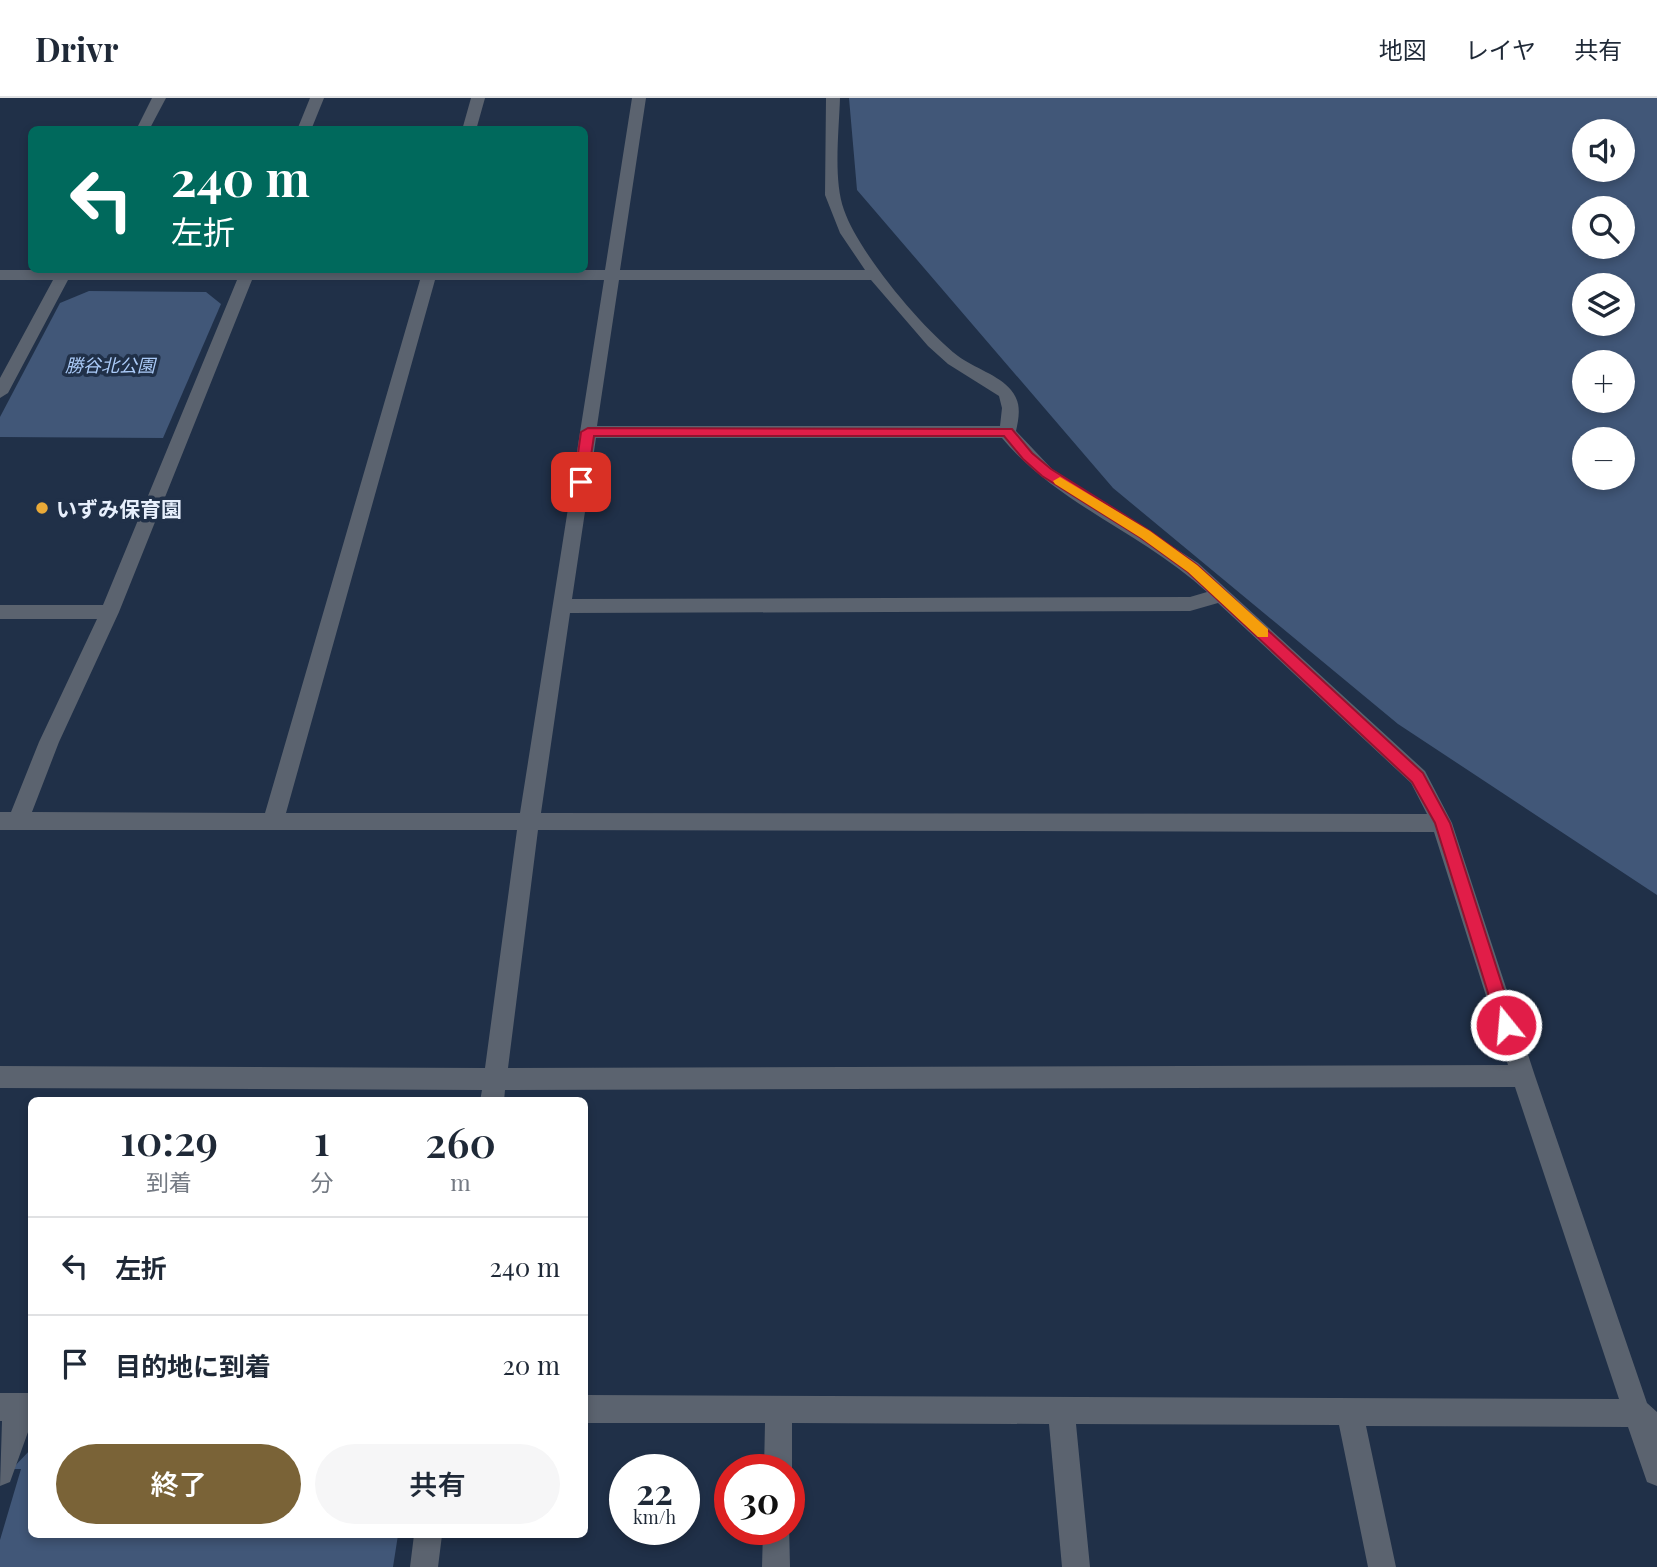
<!DOCTYPE html>
<html lang="ja">
<meta charset="utf-8">
<style>
:root{--surface:#fff;--page:#f6f6f7;--text:#1f2937;--muted:#747a83;--line:#e0e1e3;--accent:#7a6337}
body{margin:0;font-family:"Playfair Display","Noto Sans JP",serif;background:var(--page);color:var(--text);height:100vh;display:flex;flex-direction:column;font-size:26px;white-space:nowrap}
*{box-sizing:border-box;margin:0}
p{font-size:23px;color:var(--muted)}
.icon{flex:none;width:38px;height:38px;fill:none;stroke:currentColor;stroke-width:2;stroke-linecap:round;stroke-linejoin:round}
.map{position:relative;flex:1;overflow:hidden}
.side{position:absolute;left:28px;top:999px;width:560px;height:441px;display:flex;flex-direction:column;background:var(--surface);border-radius:10px;box-shadow:0 4px 10px #0003}
.side>*{flex:none}
.top-card{position:absolute;left:28px;top:28px;width:560px;height:147px;border-radius:10px;box-shadow:0 4px 10px #0003;background:#00695c;color:#fff;overflow:hidden}
.buttons{position:absolute;left:1572px;top:21px;display:grid;gap:14px}
.buttons a{display:grid;place-items:center;width:63px;height:63px;border-radius:50%;background:var(--surface);box-shadow:0 4px 10px #0003;font-size:35px}
.speed{position:absolute;left:609px;top:1356px;display:flex;gap:14px;font-size:35px;font-weight:700;text-align:center}
.speed>*{display:grid;place-content:center;width:91px;height:91px;border-radius:50%;background:var(--surface);box-shadow:0 4px 10px #0003;line-height:1}
.speed small{font-size:18px;font-weight:400}
.speed .limit{border:10px solid #d22;background:#fff;color:#111}
.pin{position:absolute;display:grid;place-items:center;width:60px;height:60px;color:#fff;margin:-30px;border-radius:14px;box-shadow:0 4px 10px #0006}
.me{position:absolute;width:77px;margin:-38px;rotate:343deg;stroke-linejoin:round;filter:drop-shadow(0 0 5px #0008)}
.turn{display:flex;align-items:center;gap:24px;height:147px;padding:0 28px;font-size:32px}
.turn .icon{width:91px;height:91px;stroke-width:2.5}
.turn b{display:block;font-size:49px;line-height:60px}
.eta{display:flex;justify-content:space-evenly;align-items:center;height:119px;text-align:center}
.eta b{font-size:42px;font-weight:600;line-height:49px}
.button{display:flex;gap:14px;margin-top:auto;padding:14px 28px}
.button a{flex:1;height:80px;border-radius:42px;background:var(--accent);color:#fff;font-size:28px;font-weight:600;line-height:80px;text-align:center}
.button a+a{background:var(--page);color:var(--text)}
ul{padding:0;list-style:none}
li{display:flex;align-items:center;gap:21px;height:98px;padding:0 28px;border-top:2px solid var(--line)}
li div{flex:1}
li b{display:block;font-size:26px}
li em{font-style:normal}
header{display:flex;align-items:center;gap:42px;box-sizing:border-box;height:98px;padding:0 35px;background:var(--surface);border-bottom:2px solid var(--line)}
header strong{font-size:33px}
nav{display:flex;gap:38px;margin-inline-start:auto;font-size:24px}
.map>svg:first-child{display:block}
</style>
<header>
<strong>Drivr</strong>
<nav><a>地図</a><a>レイヤ</a><a>共有</a></nav>
</header>
<div class="map">
<svg width="1657" height="1469" viewBox="0 0 1657 1469">
<rect width="100%" height="100%" fill="#203048"/>
<!-- green -->
<g fill="#415778" fill-rule="evenodd">
<path d="M849 0H1657V797L1398 626 1113 390 857 92ZM1584 33H1622V72H1584ZM1584 110H1622V149H1584ZM1584 187H1622V226H1584ZM1584 264H1622V303H1584ZM1584 341H1622V380H1584Z"/>
<path d="M89 193 206 194 221 206 163 340 0 339V319L60 205Z"/>
<path d="M31 1351 32 1437H398L393 1469H0V1442L21 1371H12Z"/>
</g>
<g fill="none" stroke-linecap="round" stroke-linejoin="round">
<!-- minor -->
<g fill="#5b636f" fill-rule="evenodd">
<path d="M152 0H166L149 32H136Z"/>
<path d="M310 0H324L311 32H297Z"/>
<path d="M471 0H485L476 32H462Z"/>
<path d="M632 0H646L620 172H865L840 135 825 97 826 0H840C839 33 833 82 844 112 859 155 921 229 958 258 974 270 999 277 1011 292 1022 305 1019 319 1016 333L1052 371 1198 465 1425 673 1452 725 1535 978 1647 1305 1657 1314V1388L1647 1384 1628 1329 1366 1328 1396 1469H1368L1339 1327 1076 1326 1090 1469H1062L1049 1326 792 1325V1372L789 1378V1372H764L765 1325H584V1297L1619 1301 1515 989 505 992 504 1003H480L482 992 0 990V968L485 970 517 732H0V714H11L39 644 97 521H0V507H103L237 182H68L8 295 0 300V280L53 182H0V172H605ZM252 182H420L265 715 32 714 59 644 119 514ZM435 182H604L520 715H286ZM619 182H871L928 248 948 266 999 298 1002 310 1000 328H597ZM596 340H1002C1057 406 1144 436 1207 494L1190 499 572 501ZM1218 505 1411 685 1427 716 541 715 570 515 1190 513ZM538 732 1434 734 1508 967 508 970Z"/>
<path d="M0 1295H32V1323L10 1384 0 1388 2 1323H0Z"/>
<path d="M789 1427 790 1469H762L763 1432H789Z"/>
<path d="M414 1437H442L438 1469H410Z"/>
</g>
</g>
<!-- route -->
<path fill="#e11d48" stroke="#92132f" stroke-width="2" d="M588 330 1012 331 1032 355 1051 371 1150 433 1197 467 1423 675 1450 725 1515 927 1513 933 1506 935 1500 933 1498 927 1435 725 1412 684 1188 474 1141 440 1042 378 1023 361 1004 338H594L587 384 581 388 574 384 581 334Z"/>
<!-- slow -->
<path fill="#f59e0b" d="M1060 379 1150 433 1197 467 1268 531V539H1258L1188 474 1141 440 1055 386 1053 383Z"/>
<!-- markers -->
<circle fill="#eaaa38" stroke="#203048" stroke-width="2.5" cx="42" cy="410" r="7"/>
<g text-anchor="middle" dominant-baseline="central" stroke-width="7" stroke-linejoin="round" paint-order="stroke">
<!-- far-park labels -->
<g font-size="18" font-style="italic" fill="#aacaf7" stroke="#203048">
<text x="110" y="267">勝谷北公園</text>
</g>
<!-- poi labels -->
<g font-size="21" font-weight="bold" fill="#e7effc" stroke="#203048" text-anchor="start">
<text x="56" y="410">いずみ保育園</text>
</g>
</g>
</svg>
<div class="buttons">
<a><svg class="icon" aria-label="sound" viewBox="0 0 24 24"><path d="M4 9h4l5-4v14l-5-4H4zM17 9q2 3 0 6"/></svg></a>
<a><svg class="icon" aria-label="search" viewBox="0 0 24 24"><circle cx="10" cy="10" r="6"/><path d="M15 15l6 6"/></svg></a>
<a><svg class="icon" aria-label="layers" viewBox="0 0 24 24"><path d="M12 4l9 5-9 5-9-5zM3 14l9 5 9-5"/></svg></a>
<a>+</a>
<a>−</a>
</div>
<div class="speed"><div>22<small>km/h</small></div><div class="limit">30</div></div>
<div class="pin" style="left:581px;top:384px;background:#d93025"><svg class="icon" aria-label="arrive" viewBox="0 0 24 24"><path d="M6 21V4h12l-3 4 3 4H6"/></svg></div>
<svg class="me" style="left:1506px;top:927px" viewBox="-20 -20 40 40"><circle r="17" fill="#e11d48" stroke="#fff" stroke-width="3"/><path d="M0-11L8 9 0 5-8 9z" fill="#fff"/></svg>
<div class="top-card">
<div class="turn"><svg class="icon" aria-label="left" viewBox="0 0 24 24"><path d="M17 20v-9H6M10 6l-5 5 5 5"/></svg><div><b>240 m</b>左折</div></div>
</div>
<section class="side">
<div class="eta">
<div><b>10:29</b><p>到着</p></div>
<div><b>1</b><p>分</p></div>
<div><b>260</b><p>m</p></div>
</div>
<ul>
<li><svg class="icon" aria-label="left" viewBox="0 0 24 24"><path d="M17 20v-9H6M10 6l-5 5 5 5"/></svg><div><b>左折</b></div><em>240 m</em></li>
<li><svg class="icon" aria-label="arrive" viewBox="0 0 24 24"><path d="M6 21V4h12l-3 4 3 4H6"/></svg><div><b>目的地に到着</b></div><em>20 m</em></li>
</ul>
<div class="button"><a>終了</a><a>共有</a></div>
</section>
</div>
